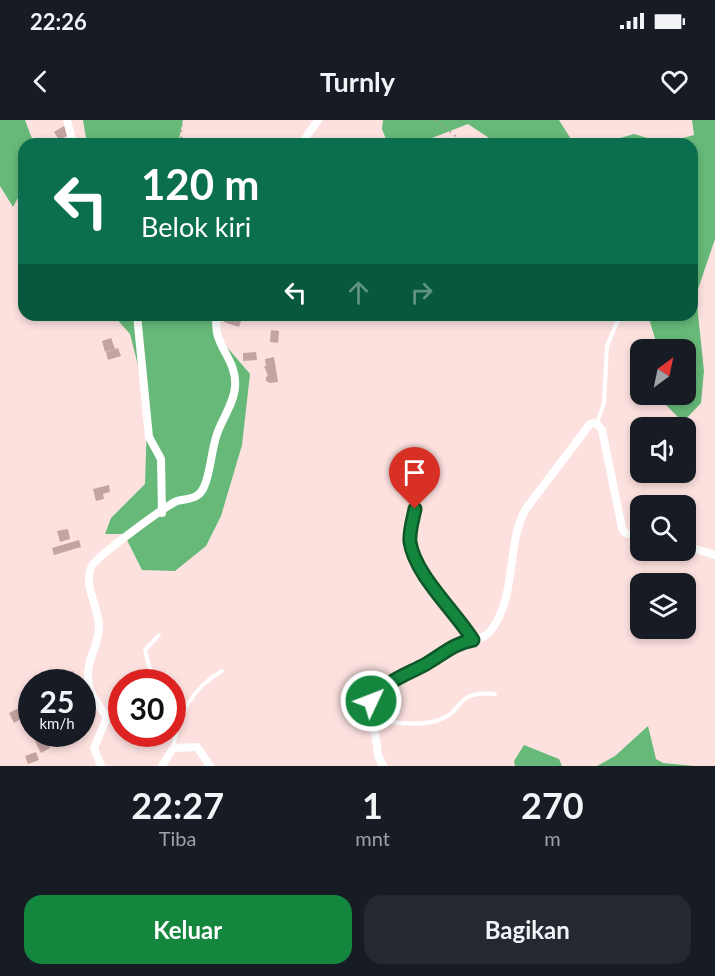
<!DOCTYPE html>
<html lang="id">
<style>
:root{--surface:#171b24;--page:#242831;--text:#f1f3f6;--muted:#9ea1a6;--accent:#14863e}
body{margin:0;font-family:Lato,sans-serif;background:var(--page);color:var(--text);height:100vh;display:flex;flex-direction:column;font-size:22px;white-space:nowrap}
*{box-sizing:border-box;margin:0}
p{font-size:20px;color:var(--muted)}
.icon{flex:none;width:33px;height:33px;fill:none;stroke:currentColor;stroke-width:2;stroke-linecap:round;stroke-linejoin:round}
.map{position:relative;height:646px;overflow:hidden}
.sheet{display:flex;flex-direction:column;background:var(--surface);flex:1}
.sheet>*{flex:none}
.guide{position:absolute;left:18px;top:18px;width:680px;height:183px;border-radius:18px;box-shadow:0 3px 9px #0003;background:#0b6e4f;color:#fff;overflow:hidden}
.needle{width:39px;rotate:33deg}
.controls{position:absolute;left:630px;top:219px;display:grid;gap:12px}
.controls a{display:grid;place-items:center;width:66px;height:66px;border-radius:12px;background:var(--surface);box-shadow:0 3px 9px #0003;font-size:30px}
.speed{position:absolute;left:18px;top:549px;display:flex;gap:12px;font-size:30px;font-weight:700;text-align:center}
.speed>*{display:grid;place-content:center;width:78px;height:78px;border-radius:50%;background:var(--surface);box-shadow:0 3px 9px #0003;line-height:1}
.speed small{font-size:15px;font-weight:400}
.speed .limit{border:9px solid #d22;background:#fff;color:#111}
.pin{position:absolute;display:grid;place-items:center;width:51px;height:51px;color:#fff;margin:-62px -26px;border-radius:50% 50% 50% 0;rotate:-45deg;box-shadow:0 0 6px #0007}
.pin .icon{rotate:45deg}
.me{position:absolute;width:66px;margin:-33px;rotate:47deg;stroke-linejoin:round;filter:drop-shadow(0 0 4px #0008)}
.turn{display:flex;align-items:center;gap:21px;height:126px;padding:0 24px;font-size:27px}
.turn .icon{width:78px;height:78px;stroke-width:2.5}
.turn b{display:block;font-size:42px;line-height:51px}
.lanes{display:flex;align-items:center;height:57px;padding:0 24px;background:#0003;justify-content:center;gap:30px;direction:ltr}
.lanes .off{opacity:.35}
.eta{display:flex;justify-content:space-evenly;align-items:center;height:102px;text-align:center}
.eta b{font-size:36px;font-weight:700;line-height:42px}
.primary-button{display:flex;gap:12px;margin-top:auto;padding:12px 24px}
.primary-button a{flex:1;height:69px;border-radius:18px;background:var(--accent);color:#fff;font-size:24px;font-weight:700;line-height:69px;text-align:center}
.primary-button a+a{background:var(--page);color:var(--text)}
.status{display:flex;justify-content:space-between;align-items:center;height:42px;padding:0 30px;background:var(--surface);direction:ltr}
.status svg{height:16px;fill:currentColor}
header{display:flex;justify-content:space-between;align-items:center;height:78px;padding:0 24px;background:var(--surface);font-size:27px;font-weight:700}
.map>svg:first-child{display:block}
</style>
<div class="status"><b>22:26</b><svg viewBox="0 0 49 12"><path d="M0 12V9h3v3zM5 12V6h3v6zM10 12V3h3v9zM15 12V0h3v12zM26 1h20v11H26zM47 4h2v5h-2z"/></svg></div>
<header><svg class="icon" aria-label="back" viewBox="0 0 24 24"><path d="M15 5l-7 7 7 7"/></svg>Turnly<svg class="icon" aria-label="heart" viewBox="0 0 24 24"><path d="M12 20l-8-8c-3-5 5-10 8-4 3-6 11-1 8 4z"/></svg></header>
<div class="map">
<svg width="715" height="646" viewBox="0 0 715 646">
<rect width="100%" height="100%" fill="#fce1df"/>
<!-- forest -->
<g fill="#67b979">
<path d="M0 0H25L34 24H24V67L13 87 0 66Z"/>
<path d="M83 0H183L178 24H87Z"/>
<path d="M383 0H559L574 24H498L468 4 432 18 429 24H388L382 9Z"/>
<path d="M692 0H715V119L696 175 704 251 701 283 683 302 665 284V275L686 274V230L658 229 648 195H692V24H576L603 23 634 14 664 23 694 15Z"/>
<path d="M113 195H210L215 213 250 254 242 325 221 396 206 426 175 451 142 450 124 414H105L111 398 145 364 147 301 142 261 130 214Z"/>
<path d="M648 606 656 639 663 643 695 646H597L615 636Z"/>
<path d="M524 625 559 639 562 646H515L514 641Z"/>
</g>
<!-- building -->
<g fill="#c4a4a1">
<path d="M64 6 69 15 59 20 54 12Z"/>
<path d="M226 195 242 198 239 207 224 202Z"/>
<path d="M271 210 279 211 278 223 270 222Z"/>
<path d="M111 218 115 229 105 232 102 221Z"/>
<path d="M118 228 121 236 108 240 106 232Z"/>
<path d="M256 232 257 240 243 241V233Z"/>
<path d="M274 237 278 262 270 263 266 261V257L268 256 264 246H266L265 239Z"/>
<path d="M109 365 110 372 103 374 104 379 96 381 93 369Z"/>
<path d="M68 409 70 419 60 422 57 411Z"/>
<path d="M79 420 81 427 54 435 52 428Z"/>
<path d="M73 551 76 562H62L61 555Z"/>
<path d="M21 587 26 596 14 603 9 593Z"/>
<path d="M44 616 50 628 41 633 35 621Z"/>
<path d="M36 632 39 640 28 644 25 636Z"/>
</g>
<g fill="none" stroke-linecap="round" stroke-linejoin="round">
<!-- path -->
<g stroke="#9f8b8a" stroke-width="1.5" stroke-dasharray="1.5 4.5" stroke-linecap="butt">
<path d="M436 0 465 24"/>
<path d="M181 24 182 0"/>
</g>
<!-- lane -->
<g stroke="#fff" stroke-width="4">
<path d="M597 303 604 283 607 226 620 195"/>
<path d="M415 389C413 399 409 412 410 422 414 452 455 492 472 519"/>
<path d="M153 562 145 530 159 515"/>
<path d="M373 600C394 602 419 607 439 600 465 591 454 570 495 574"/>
<path d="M173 627C179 594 192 568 222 551"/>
</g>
<!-- street -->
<g stroke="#fff" stroke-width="8">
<path d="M67 0 73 24"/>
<path d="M301 24 318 0"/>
<path d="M137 195 149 317 161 339 162 393"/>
<path d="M686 426 715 435"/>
<path d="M101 646 94 628 107 597C91 575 82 563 92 535 95 527 98 518 99 509 100 487 83 469 91 447 93 439 167 385 177 381 188 378 198 380 204 367 211 351 211 331 217 314 222 299 234 283 235 267 238 238 209 223 218 195"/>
<path d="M162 646 173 628 197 627 210 646"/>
<path d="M383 646 378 635 371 581C386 561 408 555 428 543 438 537 448 527 459 523 472 518 484 521 492 509 517 474 506 427 525 390L590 304 596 303 602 310 622 408 625 413 640 417"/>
</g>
</g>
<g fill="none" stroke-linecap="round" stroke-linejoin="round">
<defs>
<path id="route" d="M371 581C385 561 406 555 426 544 442 535 454 523 473 520 455 491 415 455 410 422 409 412 413 399 415 389"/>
</defs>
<!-- route casing -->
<use href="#route" stroke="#0d5728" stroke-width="15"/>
<!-- route -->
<use href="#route" stroke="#14863e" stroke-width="10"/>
</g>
</svg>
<div class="controls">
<a><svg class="needle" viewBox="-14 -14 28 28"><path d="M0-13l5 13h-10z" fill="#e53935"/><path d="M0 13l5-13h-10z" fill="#9ea1a6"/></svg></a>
<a><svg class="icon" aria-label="sound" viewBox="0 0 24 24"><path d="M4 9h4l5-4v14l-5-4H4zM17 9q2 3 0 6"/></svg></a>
<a><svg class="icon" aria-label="search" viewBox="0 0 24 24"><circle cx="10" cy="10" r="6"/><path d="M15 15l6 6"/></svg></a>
<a><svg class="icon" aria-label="layers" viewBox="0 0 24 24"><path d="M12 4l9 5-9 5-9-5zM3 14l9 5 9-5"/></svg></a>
</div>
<div class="speed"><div>25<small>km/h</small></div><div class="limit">30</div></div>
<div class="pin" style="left:415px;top:389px;background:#d93025"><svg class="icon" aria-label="arrive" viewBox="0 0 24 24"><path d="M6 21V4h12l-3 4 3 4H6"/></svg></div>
<svg class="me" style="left:371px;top:581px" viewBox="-20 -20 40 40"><circle r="17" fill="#14863e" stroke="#fff" stroke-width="3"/><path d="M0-11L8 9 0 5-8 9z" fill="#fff"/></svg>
<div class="guide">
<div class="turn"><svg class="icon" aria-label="left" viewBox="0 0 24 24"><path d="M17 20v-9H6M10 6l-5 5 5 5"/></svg><div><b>120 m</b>Belok kiri</div></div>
<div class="lanes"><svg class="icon" aria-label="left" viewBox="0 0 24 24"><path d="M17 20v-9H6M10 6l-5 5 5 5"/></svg><svg class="icon off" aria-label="ahead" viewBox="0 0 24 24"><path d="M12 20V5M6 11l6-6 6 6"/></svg><svg class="icon off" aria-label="right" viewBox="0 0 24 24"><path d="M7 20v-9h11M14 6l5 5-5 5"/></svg></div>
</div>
</div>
<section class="sheet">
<div class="eta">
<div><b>22:27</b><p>Tiba</p></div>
<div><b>1</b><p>mnt</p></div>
<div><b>270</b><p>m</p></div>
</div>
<div class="primary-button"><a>Keluar</a><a>Bagikan</a></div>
</section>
